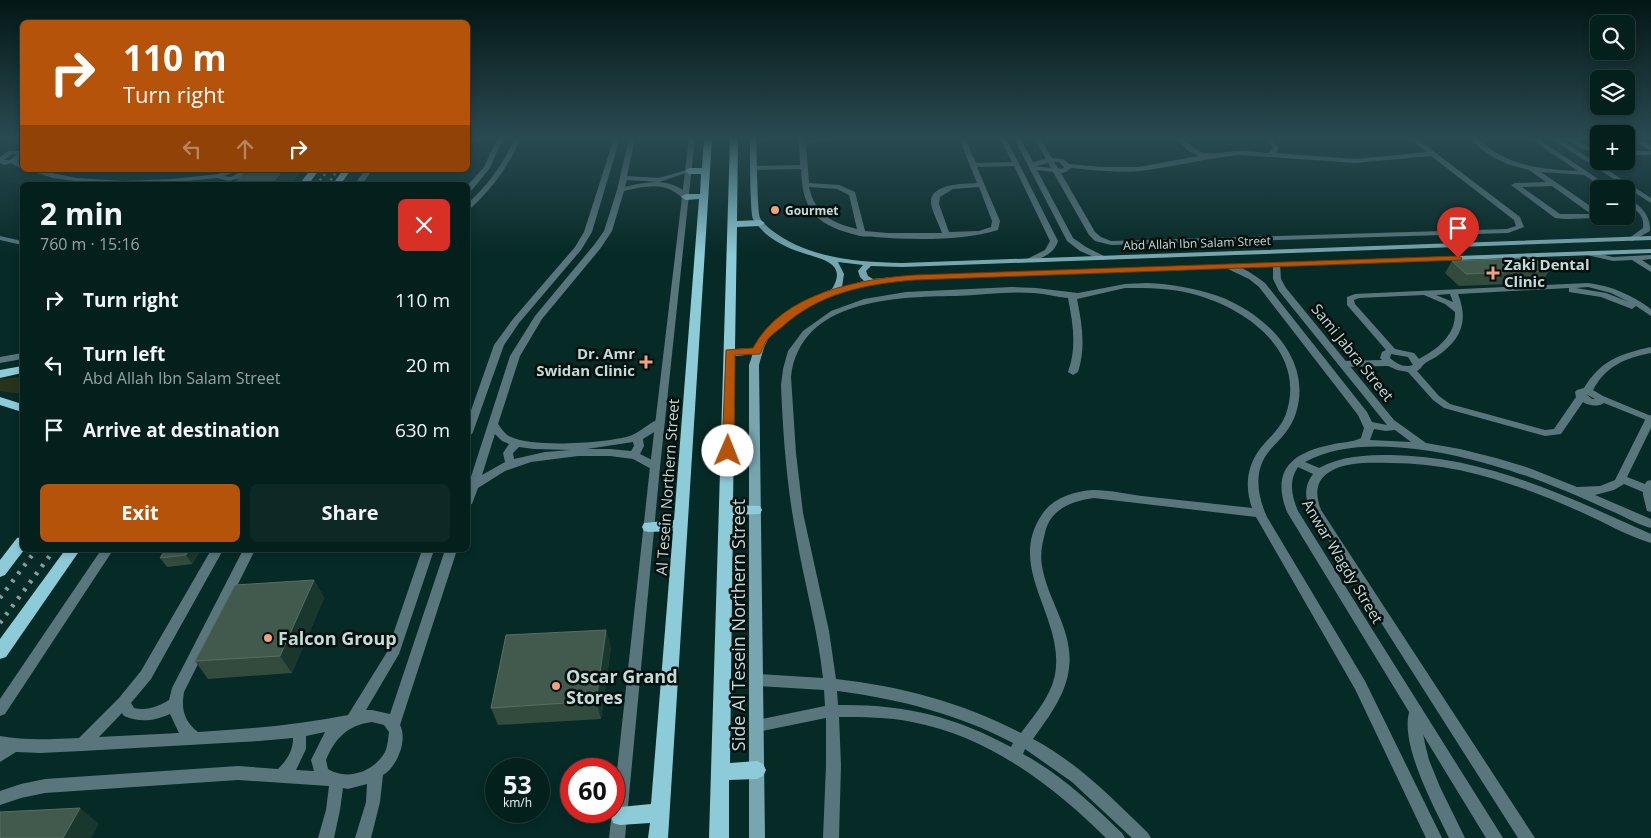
<!DOCTYPE html>
<meta charset="utf-8">
<style>
:root{--surface:#04201c;--page:#0d2825;--text:#f1f3f6;--muted:#97a3a3;--line:#253e3b;--accent:#b45309}
body{margin:0;font-family:"Open Sans",sans-serif;background:var(--page);color:var(--text);height:100vh;display:flex;flex-direction:column;font-size:19px;white-space:nowrap}
*{box-sizing:border-box;margin:0}
p{font-size:16px;color:var(--muted)}
.icon{flex:none;width:28px;height:28px;fill:none;stroke:currentColor;stroke-width:2;stroke-linecap:round;stroke-linejoin:round}
.map{position:relative;flex:1;overflow:hidden}
.sheet{position:absolute;left:20px;top:182px;width:450px;height:370px;display:flex;flex-direction:column;background:var(--surface);border-radius:8px;box-shadow:0 2px 8px #0003,0 0 0 1px var(--line)}
.sheet>*{flex:none}
.banner{position:absolute;left:20px;top:20px;width:450px;height:152px;border-radius:8px;box-shadow:0 2px 8px #0003,0 0 0 1px var(--line);background:#b45309;color:#fff;overflow:hidden}
.controls{position:absolute;left:1590px;top:15px;display:grid;gap:10px}
.controls a{display:grid;place-items:center;width:45px;height:45px;border-radius:8px;background:var(--surface);box-shadow:0 2px 8px #0003,0 0 0 1px var(--line);font-size:25px}
.speed{position:absolute;left:485px;top:758px;display:flex;gap:10px;font-size:25px;font-weight:700;text-align:center}
.speed>*{display:grid;place-content:center;width:65px;height:65px;border-radius:50%;background:var(--surface);box-shadow:0 2px 8px #0003,0 0 0 1px var(--line);line-height:1}
.speed small{font-size:12px;font-weight:400}
.speed .limit{border:8px solid #d22;background:#fff;color:#111}
.pin{position:absolute;display:grid;place-items:center;width:42px;height:42px;color:#fff;margin:-51px -21px;border-radius:50% 50% 50% 0;rotate:-45deg;box-shadow:0 0 5px #0007}
.pin .icon{rotate:45deg}
.me{position:absolute;width:55px;margin:-28px;rotate:1deg;stroke-linejoin:round;filter:drop-shadow(0 0 4px #0008)}
.turn{display:flex;align-items:center;gap:18px;height:105px;padding:0 20px;font-size:22px}
.turn .icon{width:65px;height:65px;stroke-width:2.5}
.turn b{display:block;font-size:35px;line-height:42px}
.lanes{display:flex;align-items:center;height:48px;padding:0 20px;background:#0003;justify-content:center;gap:25px;direction:ltr}
.lanes .off{opacity:.35}
.round{display:grid;place-items:center;flex:none;width:52px;height:52px;border-radius:8px;background:var(--page)}
.headline{display:flex;align-items:center;justify-content:space-between;height:85px;padding:0 20px}
h1{font-size:30px;font-weight:700;line-height:38px}
.cta{display:flex;gap:10px;margin-top:auto;padding:10px 20px}
.cta a{flex:1;height:58px;border-radius:8px;background:var(--accent);color:#fff;font-size:20px;font-weight:700;line-height:58px;text-align:center}
.cta a+a{background:var(--page);color:var(--text)}
ul{padding:0;list-style:none}
li{display:flex;align-items:center;gap:15px;height:65px;padding:0 20px}
li div{flex:1}
li b{display:block;font-size:19px}
li em{font-style:normal}
.map>svg:first-child{display:block}
</style>
<div class="map">
<svg width="1651" height="838" viewBox="0 0 1651 838">
<rect width="100%" height="100%" fill="#062a26"/>
<!-- green -->
<path fill="#28341a" d="M22 377V394L0 391V379Z"/>
<g fill="none" stroke-linecap="round" stroke-linejoin="round">
<!-- minor -->
<g fill="#5a767d" fill-rule="evenodd">
<path d="M497 138H503L490 168 471 191H468V185L484 167Z"/>
<path d="M515 138H521C509 166 493 187 471 208H468V203C489 184 503 164 515 138Z"/>
<path d="M614 138H620L592 232 581 250 519 323 504 345 473 432 472 434 468 435V419L494 345 513 319 575 247 584 232Z"/>
<path d="M629 138H635L627 176 659 178 689 169 692 171 659 182 627 180 625 187C648 181 673 177 690 197L683 199C667 181 645 186 624 191L612 231 600 249 542 319 520 356 498 424C502 429 505 435 511 437 534 448 606 443 630 436 641 432 649 422 660 419L665 422 656 431 643 439 644 446 640 454 654 461 660 467 659 470 655 471 633 459 610 456H578L531 462 505 471 478 488 472 504 468 505V486L510 356 535 316 594 245 604 231 617 190ZM495 434 502 441 509 444 503 453 505 462 482 475ZM633 442 634 446 631 451 610 449H587ZM519 447 534 449 570 450 545 452 514 459 513 453Z"/>
<path d="M799 138H805V140L836 138 806 143 809 183 839 185 855 192 865 231 888 233H942C939 224 932 212 931 203 930 183 964 184 977 183L959 138H965L976 163 1012 162 1000 138H1006L1058 241C1054 254 1041 259 1029 262L1025 260 1045 250 1050 241 1014 166 977 167 1000 221 998 230C964 241 911 240 875 237 871 236 865 237 860 236 848 233 829 228 818 218 804 205 802 188 801 169L753 170 750 168 753 166 800 165ZM809 187 837 189 849 195 857 229C832 223 815 214 809 187ZM979 187 992 221 991 227 979 231 949 232 939 204 940 197 953 189Z"/>
<path d="M1014 138H1020L1033 162 1046 159 1034 138H1040L1052 158 1063 159 1069 164 1103 167H1138L1199 156 1188 151 1176 138H1183C1205 162 1213 151 1241 151 1250 151 1259 152 1268 153L1273 148 1265 138H1272L1279 148 1276 153 1355 159 1427 152 1409 138H1416L1520 217 1524 227 1508 233 1111 245 1095 241 1089 235 1053 172 1037 170 1073 238 1086 247 1104 256V260H1101L1080 251 1067 241ZM1240 155 1355 163 1431 156 1514 220 1516 226 1507 229 1111 241 1101 237 1095 232 1061 173 1066 172 1071 168C1093 170 1117 173 1140 171 1174 167 1206 158 1240 155ZM1054 162H1059L1064 167 1062 169 1058 168ZM1048 163 1051 168 1035 166H1037Z"/>
<path d="M1471 138H1478C1499 161 1531 168 1561 170 1570 171 1579 170 1588 172L1589 173 1586 175 1541 172 1599 212V216H1601L1597 218 1566 219 1555 218 1511 185 1515 183 1546 182 1529 170 1507 164 1493 157 1481 149ZM1552 186 1591 214H1560L1522 187Z"/>
<path d="M1564 138H1572L1586 146 1599 149V153L1582 149Z"/>
<path d="M1630 138H1638L1651 146V151Z"/>
<path d="M8 151H22V156L17 161 22 164V169L11 163 4 165 0 163V157ZM12 154H17L10 160H4Z"/>
<rect x="1626" y="151" width="25" height="4"/>
<path d="M27 170H38L76 178 124 181 172 179 219 174C224 168 235 170 243 170L245 172 240 178 229 181 217 178 148 185H103L53 178ZM235 172 238 173 231 177 224 176Z"/>
<path d="M0 236 22 241V245L0 240Z"/>
<path d="M1587 251 1613 257 1651 255V259L1642 260 1651 266V272L1632 260 1613 261 1587 255Z"/>
<path d="M1147 283C1171 284 1195 288 1218 296 1265 313 1313 359 1296 413 1291 429 1281 438 1270 450 1253 470 1257 495 1267 517L1365 681 1442 838H1426L1355 689 1256 517 1094 498C1072 501 1050 509 1045 533 1042 544 1040 555 1042 566 1048 602 1074 631 1069 668 1066 695 1048 718 1033 739 1077 762 1113 799 1148 833L1151 838H1132L1072 782 1025 749 1023 754C1060 774 1092 804 1122 833L1125 838H1106C1052 785 988 736 912 722 887 717 864 717 839 717L841 765 839 838H823L826 765V718L757 732 752 730 750 726 752 722 757 720 825 706 824 690 756 686 751 684 749 680 751 676 756 674 823 678C818 631 805 586 797 540 787 489 783 436 781 385L783 369 788 351 803 331 831 311 864 299 906 292 1012 287 1036 288 1078 293 1125 284ZM1125 288C1148 288 1171 288 1193 294 1246 308 1307 351 1286 414 1281 427 1273 434 1264 444 1247 463 1244 485 1252 508 1216 504 1179 500 1142 496 1127 494 1109 490 1093 490 1075 491 1053 498 1043 513 1006 565 1060 613 1056 666 1055 692 1036 713 1021 733 964 703 900 686 836 679L829 631 803 513 796 453 791 377C800 299 895 297 955 296 981 295 1008 291 1034 293 1046 294 1057 297 1068 298 1073 324 1077 347 1068 372L1073 375 1078 372C1086 347 1082 324 1077 299ZM837 691C899 699 958 714 1013 743L1011 747C954 716 903 704 838 705Z"/>
<path d="M1588 283C1612 286 1632 295 1651 309V316L1636 306 1632 309 1601 297 1569 292V288L1458 294C1469 322 1461 340 1436 357 1431 360 1424 362 1421 368L1417 371 1439 396 1450 404 1545 430 1554 429 1576 397 1575 392 1577 390 1584 388C1601 360 1620 354 1651 347V353C1625 358 1606 366 1593 390L1603 396 1651 416V422L1604 403C1598 407 1589 406 1583 402L1561 434 1545 436 1444 408 1433 400 1408 372 1397 370 1388 366 1343 367 1338 364 1343 361 1382 360 1380 358 1382 352 1386 350 1347 305V297L1355 294ZM1588 287 1611 293 1629 302 1606 293 1576 288ZM1450 294 1453 302 1436 295ZM1424 295 1445 304 1455 312C1456 335 1438 349 1419 359L1414 353 1395 349 1355 304 1354 300 1359 298ZM1391 354 1408 357 1413 365C1404 368 1397 364 1390 358ZM1586 394 1595 399H1592Z"/>
<path d="M22 353V359L0 363V357Z"/>
<path d="M211 550H223L151 679 131 703 134 708C147 711 157 707 169 700L172 688 243 550H255L184 692C181 709 184 721 198 732 249 729 298 725 348 715L387 652 422 550H434L399 654 366 710H372L390 714 445 550H457L400 725C408 740 397 767 383 775L380 802 371 838H355L366 802 367 784 348 789 343 788 340 810 334 838H318L326 810 329 786 238 780 45 793 21 798 0 805V791L21 784 45 779 238 766 278 769C287 760 293 751 293 738L259 741 82 751 40 753 16 752 0 762V736C26 741 52 739 79 738L119 698 141 671ZM122 713 124 716C141 723 153 721 170 714L179 733 99 737ZM372 722 384 725 389 732C388 738 388 746 385 752 374 772 347 781 328 769L326 760C335 738 348 725 372 722ZM325 732 311 760 314 771 296 770 306 749V736Z"/>
<path d="M1416 705 1421 707 1423 711 1422 728 1425 744 1429 760 1440 787 1465 838H1449C1435 808 1396 739 1411 707Z"/>
</g>
<!-- tertiary -->
<g fill="#5a767d" fill-rule="evenodd">
<path d="M689 138H695L660 467 625 838H609L612 811H614V798L650 467Z"/>
<path d="M1529 138H1537L1613 189H1605Z"/>
<path d="M1550 138H1558L1651 198V203Z"/>
<path d="M365 170H372L362 185H354Z"/>
<path d="M1626 198C1639 203 1651 215 1650 231L1632 241 1628 239 1643 228C1645 215 1636 210 1626 203Z"/>
<path d="M1273 262H1279L1280 264 1281 279 1286 288 1394 420 1426 443 1460 449 1496 458 1529 468 1577 487 1600 486 1615 480 1646 418 1651 415V428L1627 477 1645 484 1647 481 1651 480V512L1647 511 1643 495V492L1624 484 1614 490 1595 495 1651 519V528C1639 525 1627 518 1616 513 1595 504 1574 494 1553 486 1489 460 1369 426 1305 462L1319 468C1341 456 1366 455 1390 455 1485 456 1566 496 1651 534V543C1627 536 1604 522 1581 512 1520 485 1459 463 1391 463 1372 463 1349 461 1331 471 1315 480 1315 494 1321 510L1535 838H1518L1312 514C1305 500 1303 487 1313 474L1298 467C1288 481 1292 497 1298 511L1503 838H1486L1287 512C1271 471 1291 453 1330 445 1340 442 1352 443 1361 438L1364 428 1358 415 1259 287 1249 279 1228 269V265C1240 264 1256 276 1265 283L1367 412 1372 422 1387 425 1279 291 1273 279ZM1374 429 1386 431 1395 430 1411 442 1370 440Z"/>
<path d="M101 550H113L5 714 0 716V699Z"/>
</g>
<!-- secondary -->
<path fill="#77a6b0" fill-rule="evenodd" d="M750 138H756C757 151 757 211 760 218 764 225 771 230 777 234 813 259 859 262 902 263L1651 236V240L902 267 871 266 866 271 868 276 873 279 903 276 1651 249V253L903 280C856 286 791 298 766 343 763 349 761 358 759 365L765 838H749V365C752 358 753 349 757 343 773 314 802 301 832 289 849 261 818 259 800 252 788 248 776 242 766 234 762 230 756 224 753 219 750 213 750 151 750 138ZM838 262 863 265 858 271 860 277 864 281 842 287 844 274Z"/>
<!-- primary -->
<g fill="#8ecbd8" fill-rule="evenodd">
<path d="M704 138H712L668 838H648L650 823 620 825 613 823 611 816 614 809 620 807 651 804 673 531 649 532 644 531 642 527 644 523 674 520 699 199 686 200 681 197 686 194H700L701 174H689L685 171 689 168H702Z"/>
<path d="M730 138H738L737 221 760 220 765 223 760 226 737 227 735 349 756 348 762 351 756 354 735 356 733 505 760 506 762 510 760 514 733 515 730 763 757 761 763 764 766 770 763 776 757 779 729 780V838H709Z"/>
<path d="M310 170H319L308 185H299Z"/>
<path d="M343 170H351L340 185H332Z"/>
<path d="M22 366V373L0 378V370Z"/>
<path d="M0 397 22 404V412L0 405Z"/>
<path d="M22 537V550H24L5 575 0 577V560L17 538Z"/>
<path d="M65 550H80L6 657 0 659V639Z"/>
</g>
<!-- rail-far1 -->
<g stroke="#88a09d" stroke-width="2.5" stroke-dasharray="2 4" stroke-linecap="butt">
<path d="M316 185 328 170"/>
<path d="M327 185 338 170"/>
</g>
<!-- rail -->
<g stroke="#88a09d" stroke-width="4.5" stroke-dasharray="3 7" stroke-linecap="butt">
<path d="M0 598 36 550"/>
<path d="M0 623 54 550"/>
</g>
</g>
<!-- wall -->
<g fill="#324b3d">
<path d="M1452 261 1549 271 1542 283 1459 286 1445 273Z"/>
<path d="M201 550 192 564 167 567 160 558Z"/>
<path d="M314 580 324 598 292 673 208 679 195 661Z"/>
<path d="M611 647 601 719 498 725 491 708Z"/>
</g>
<!-- shaded-wall -->
<g fill="#1a372d">
<path d="M283 170H302L290 185H270Z"/>
<path d="M189 550H201L192 564 186 555Z"/>
<path d="M314 580 324 598 292 673 280 656Z"/>
<path d="M606 630 611 647 601 719 596 701Z"/>
<path d="M80 808 99 824 91 838H63Z"/>
</g>
<!-- building -->
<g fill="#425a4d" stroke="#576e63">
<path d="M247 170H283L270 185H233Z"/>
<path d="M1534 258 1549 271 1466 274 1452 261Z"/>
<path d="M165 550H189L186 555 160 558Z"/>
<path d="M314 580 280 656 195 661 235 585Z"/>
<path d="M606 630 596 701 491 708 506 635Z"/>
<path d="M80 808 63 838H0V812Z"/>
</g>
<!-- sky -->
<linearGradient id="sky" x2="0" y2="1"><stop stop-color="#031715"/><stop offset="0.54" stop-color="#2a4a52"/><stop offset="1" stop-color="#2a4a52" stop-opacity="0"/></linearGradient>
<rect width="1651" height="256" fill="url(#sky)"/>
<!-- route -->
<path fill="#b45309" stroke="#753606" d="M1458 256 1462 258 1461 260 915 280C866 284 819 293 782 327 777 331 771 335 767 340 764 344 763 349 760 354L735 355 734 451 728 455 722 451 726 350 753 348C782 293 859 279 915 275Z"/>
<!-- markers -->
<g fill="#f1a17d" stroke="#03100e" stroke-width="2">
<circle cx="775" cy="210" r="5"/>
<path d="M1490.5 265.5h5v5h5v5h-5v5h-5v-5h-5v-5h5z"/>
<path d="M643.5 354.5h5v5h5v5h-5v5h-5v-5h-5v-5h5z"/>
<circle cx="268" cy="638" r="5"/>
<circle cx="556" cy="686" r="5"/>
</g>
<g text-anchor="middle" dominant-baseline="central" stroke-width="5" stroke-linejoin="round" paint-order="stroke">
<!-- far-poi labels -->
<g font-size="12" font-weight="bold" fill="#c7dad7" stroke="#03100e" text-anchor="start">
<text x="785" y="210">Gourmet</text>
</g>
<!-- far-street labels -->
<g font-size="12" fill="#c7dad7" stroke="#03100e">
<text transform="translate(1197 243) rotate(-2)">Abd Allah Ibn Salam Street</text>
</g>
<!-- poi labels -->
<g font-size="15" font-weight="bold" fill="#c7dad7" stroke="#03100e" text-anchor="start">
<text x="1504" y="264">Zaki Dental<tspan x="1504" dy="17">Clinic</tspan></text>
<text x="635" y="353" text-anchor="end">Dr. Amr<tspan x="635" dy="17">Swidan Clinic</tspan></text>
</g>
<!-- street labels -->
<g font-size="15" fill="#c7dad7" stroke="#03100e">
<text transform="translate(1353 352) rotate(51)">Sami Jabra Street</text>
<text transform="translate(667 487) rotate(-86)">Al Tesein Northern Street</text>
<text transform="translate(1343 561) rotate(59)">Anwar Wagdy Street</text>
</g>
<!-- near-street labels -->
<g font-size="18" fill="#c7dad7" stroke="#03100e">
<text transform="translate(738 625) rotate(-90)">Side Al Tesein Northern Street</text>
</g>
<!-- near-poi labels -->
<g font-size="18" font-weight="bold" fill="#c7dad7" stroke="#03100e" text-anchor="start">
<text x="278" y="638">Falcon Group</text>
<text x="566" y="676">Oscar Grand<tspan x="566" dy="21">Stores</tspan></text>
</g>
</g>
</svg>
<div class="controls">
<a><svg class="icon" aria-label="search" viewBox="0 0 24 24"><circle cx="10" cy="10" r="6"/><path d="M15 15l6 6"/></svg></a>
<a><svg class="icon" aria-label="layers" viewBox="0 0 24 24"><path d="M12 4l9 5-9 5-9-5zM3 14l9 5 9-5"/></svg></a>
<a>+</a>
<a>−</a>
</div>
<div class="speed"><div>53<small>km/h</small></div><div class="limit">60</div></div>
<div class="pin" style="left:1458px;top:258px;background:#d93025"><svg class="icon" aria-label="arrive" viewBox="0 0 24 24"><path d="M6 21V4h12l-3 4 3 4H6"/></svg></div>
<svg class="me" style="left:728px;top:451px" viewBox="-20 -20 40 40"><circle r="19" fill="#fff"/><path d="M0-13L10 11 0 6-10 11z" fill="#b45309"/></svg>
<div class="banner">
<div class="turn"><svg class="icon" aria-label="right" viewBox="0 0 24 24"><path d="M7 20v-9h11M14 6l5 5-5 5"/></svg><div><b>110 m</b>Turn right</div></div>
<div class="lanes"><svg class="icon off" aria-label="left" viewBox="0 0 24 24"><path d="M17 20v-9H6M10 6l-5 5 5 5"/></svg><svg class="icon off" aria-label="ahead" viewBox="0 0 24 24"><path d="M12 20V5M6 11l6-6 6 6"/></svg><svg class="icon" aria-label="right" viewBox="0 0 24 24"><path d="M7 20v-9h11M14 6l5 5-5 5"/></svg></div>
</div>
<section class="sheet">
<div class="headline"><div><h1>2 min</h1><p>760 m · 15:16</p></div><a class="round" style="background:#d93025;color:#fff"><svg class="icon" aria-label="close" viewBox="0 0 24 24"><path d="M6 6l12 12M18 6L6 18"/></svg></a></div>
<ul>
<li><svg class="icon" aria-label="right" viewBox="0 0 24 24"><path d="M7 20v-9h11M14 6l5 5-5 5"/></svg><div><b>Turn right</b></div><em>110 m</em></li>
<li><svg class="icon" aria-label="left" viewBox="0 0 24 24"><path d="M17 20v-9H6M10 6l-5 5 5 5"/></svg><div><b>Turn left</b><p>Abd Allah Ibn Salam Street</p></div><em>20 m</em></li>
<li><svg class="icon" aria-label="arrive" viewBox="0 0 24 24"><path d="M6 21V4h12l-3 4 3 4H6"/></svg><div><b>Arrive at destination</b></div><em>630 m</em></li>
</ul>
<div class="cta"><a>Exit</a><a>Share</a></div>
</section>
</div>
